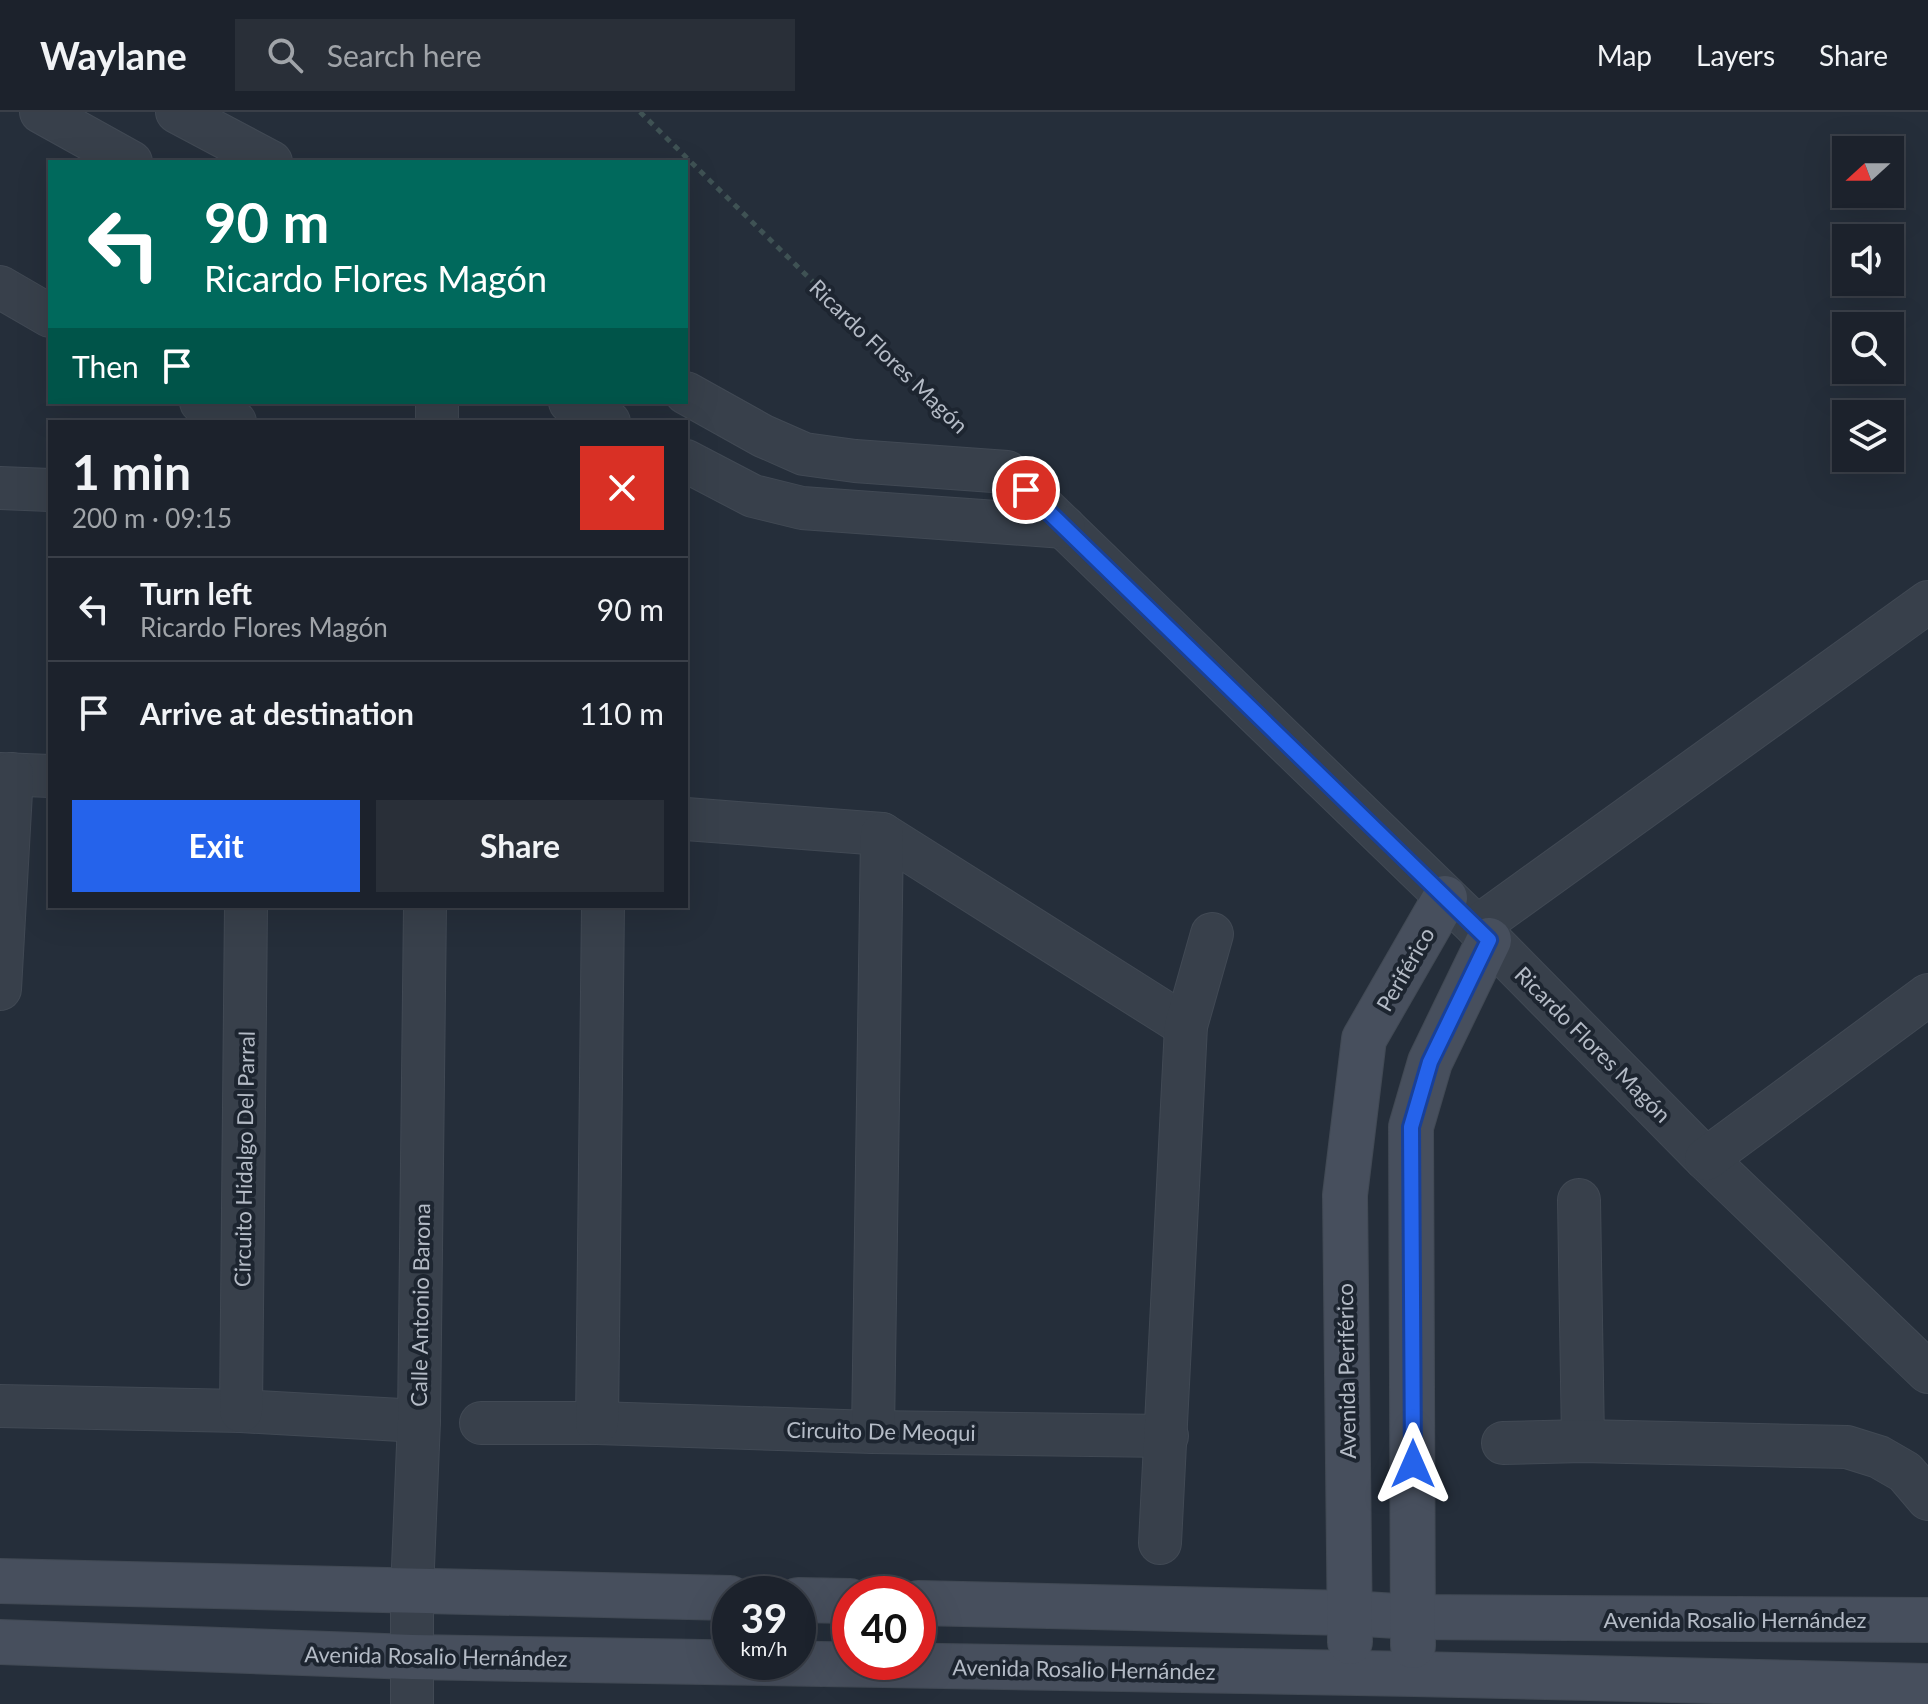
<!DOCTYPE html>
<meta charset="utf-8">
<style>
:root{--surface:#1c222c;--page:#292f38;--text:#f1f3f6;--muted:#a0a4a9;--line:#3a3f48;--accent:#2563eb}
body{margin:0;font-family:Lato,sans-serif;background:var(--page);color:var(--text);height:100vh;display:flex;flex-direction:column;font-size:30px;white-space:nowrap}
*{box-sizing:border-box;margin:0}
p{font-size:26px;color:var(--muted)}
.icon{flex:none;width:44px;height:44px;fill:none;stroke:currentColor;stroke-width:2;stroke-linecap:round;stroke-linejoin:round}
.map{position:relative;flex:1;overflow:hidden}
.drawer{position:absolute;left:48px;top:308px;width:640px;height:488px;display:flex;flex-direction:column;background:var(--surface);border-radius:0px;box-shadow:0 8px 32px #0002,0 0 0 2px var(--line)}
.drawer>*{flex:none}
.top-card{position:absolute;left:48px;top:48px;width:640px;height:244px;border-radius:0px;box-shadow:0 8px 32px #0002,0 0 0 2px var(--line);background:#00695c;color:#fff;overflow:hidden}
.needle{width:52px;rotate:249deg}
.tools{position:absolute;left:1832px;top:24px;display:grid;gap:16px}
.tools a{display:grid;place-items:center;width:72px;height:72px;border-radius:0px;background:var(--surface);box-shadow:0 8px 32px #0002,0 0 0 2px var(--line);font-size:40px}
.speed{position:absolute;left:712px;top:1464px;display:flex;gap:16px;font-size:40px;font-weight:700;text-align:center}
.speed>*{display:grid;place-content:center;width:104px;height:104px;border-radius:50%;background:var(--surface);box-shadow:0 8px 32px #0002,0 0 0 2px var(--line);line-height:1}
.speed small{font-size:20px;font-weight:400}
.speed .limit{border:12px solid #d22;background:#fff;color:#111}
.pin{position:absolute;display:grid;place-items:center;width:68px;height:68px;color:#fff;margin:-34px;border:4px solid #fff;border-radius:50%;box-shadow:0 2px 8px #0007}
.me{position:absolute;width:88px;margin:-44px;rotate:0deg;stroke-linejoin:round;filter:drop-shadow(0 0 6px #0008)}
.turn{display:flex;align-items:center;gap:28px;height:168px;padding:0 24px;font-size:36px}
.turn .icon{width:104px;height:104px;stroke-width:2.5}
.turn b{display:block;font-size:56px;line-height:68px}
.then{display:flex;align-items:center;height:76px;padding:0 24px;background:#0003;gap:16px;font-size:30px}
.round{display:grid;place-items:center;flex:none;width:84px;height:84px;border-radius:0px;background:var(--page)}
.overview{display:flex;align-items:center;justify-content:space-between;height:136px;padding:0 24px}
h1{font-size:48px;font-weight:700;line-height:60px}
.cta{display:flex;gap:16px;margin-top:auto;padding:16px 24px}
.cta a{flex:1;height:92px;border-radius:0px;background:var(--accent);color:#fff;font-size:32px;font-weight:700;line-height:92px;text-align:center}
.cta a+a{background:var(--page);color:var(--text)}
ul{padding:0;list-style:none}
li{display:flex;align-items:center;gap:24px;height:104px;padding:0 24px;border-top:2px solid var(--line)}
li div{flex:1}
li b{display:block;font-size:30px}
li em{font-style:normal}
header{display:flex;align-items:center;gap:48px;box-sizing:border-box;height:112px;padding:0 40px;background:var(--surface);border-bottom:2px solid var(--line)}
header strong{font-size:38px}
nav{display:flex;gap:44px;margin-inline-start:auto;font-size:28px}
.search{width:560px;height:72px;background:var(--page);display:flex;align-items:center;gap:20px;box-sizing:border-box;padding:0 28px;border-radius:0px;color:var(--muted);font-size:30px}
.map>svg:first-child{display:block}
</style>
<header>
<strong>Waylane</strong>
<div class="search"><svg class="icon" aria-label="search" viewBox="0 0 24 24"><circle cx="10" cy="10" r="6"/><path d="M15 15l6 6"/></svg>Search here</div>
<nav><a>Map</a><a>Layers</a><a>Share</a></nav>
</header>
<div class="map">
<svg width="1928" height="1592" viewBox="0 0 1928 1592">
<rect width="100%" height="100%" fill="#252e3a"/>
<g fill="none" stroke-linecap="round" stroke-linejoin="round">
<defs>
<g id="street">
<path d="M41 0 131 50"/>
<path d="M177 0 271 50"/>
<path d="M0 175 50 204"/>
<path d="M686 281 763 324 804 342 855 349 1007 360 1477 815 1706 1047 1928 1260"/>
<path d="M201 290 235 310"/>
<path d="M570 290 609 310"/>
<path d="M437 310V290"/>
<path d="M686 349 753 384 802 396 1064 415"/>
<path d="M0 376 50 378"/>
<path d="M0 662 50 664"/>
<path d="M686 707 882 722 1186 914"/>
<path d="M1477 815 1928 490"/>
<path d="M0 877 12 662"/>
<path d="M1706 1047 1928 883"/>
<path d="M1579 1088 1583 1329"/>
<path d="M0 1294 241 1299 419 1309"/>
<path d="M241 1299 246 794"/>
<path d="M481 1311H597L873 1320 1167 1324"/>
<path d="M597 1311 603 794"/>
<path d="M873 1320 882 722"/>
<path d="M1503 1331 1583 1329 1847 1335 1879 1345 1905 1360 1928 1387"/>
<path d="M1160 1431 1186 914 1212 822"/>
<path d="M412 1592V1479L419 1309 425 794"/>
</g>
<g id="secondary">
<path d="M0 1469 730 1486"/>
<path d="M798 1488 850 1489"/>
<path d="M918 1491 1348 1501 1413 1505 1928 1508"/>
<path d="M0 1530 412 1545 1414 1562 1928 1574"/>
<path d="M1350 1530 1345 1083 1364 927 1445 786"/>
<path d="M1413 1534 1411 1015 1430 950 1489 828"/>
</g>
</defs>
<!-- street casing -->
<use href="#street" stroke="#414954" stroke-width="44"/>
<!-- secondary casing -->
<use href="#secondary" stroke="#414954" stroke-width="46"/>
<!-- path -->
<path stroke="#3f5254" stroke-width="5" stroke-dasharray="6 6" stroke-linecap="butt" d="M640 0 962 316"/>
<!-- street -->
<use href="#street" stroke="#38404b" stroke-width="42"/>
<!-- secondary -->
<use href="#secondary" stroke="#474f5d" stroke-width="44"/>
</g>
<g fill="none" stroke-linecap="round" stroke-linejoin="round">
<defs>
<path id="route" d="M1026 378 1489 828 1430 950 1411 1015 1413 1352"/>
</defs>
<!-- route casing -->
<use href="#route" stroke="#184099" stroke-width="20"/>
<!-- route -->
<use href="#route" stroke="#2563eb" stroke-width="14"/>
</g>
<g text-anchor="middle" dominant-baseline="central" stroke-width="8" stroke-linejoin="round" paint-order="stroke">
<!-- street labels -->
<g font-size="22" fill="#b4bbc6" stroke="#1d2530">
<text transform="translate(889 244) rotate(44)">Ricardo Flores Magón</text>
<text transform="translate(1405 857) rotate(-60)">Periférico</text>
<text transform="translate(1593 932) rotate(45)">Ricardo Flores Magón</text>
<text transform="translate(244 1047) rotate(-89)">Circuito Hidalgo Del Parral</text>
<text transform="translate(420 1193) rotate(-89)">Calle Antonio Barona</text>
<text transform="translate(1346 1259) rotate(-91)">Avenida Periférico</text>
<text transform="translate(881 1319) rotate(1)">Circuito De Meoqui</text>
<text x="1735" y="1507">Avenida Rosalio Hernández</text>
<text transform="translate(436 1544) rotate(1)">Avenida Rosalio Hernández</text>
<text transform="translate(1084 1557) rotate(1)">Avenida Rosalio Hernández</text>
</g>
</g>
</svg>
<div class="tools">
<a><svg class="needle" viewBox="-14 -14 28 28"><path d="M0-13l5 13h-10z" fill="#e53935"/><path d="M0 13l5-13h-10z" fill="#a0a4a9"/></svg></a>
<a><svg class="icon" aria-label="sound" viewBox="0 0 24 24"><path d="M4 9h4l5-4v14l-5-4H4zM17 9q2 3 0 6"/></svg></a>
<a><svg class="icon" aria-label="search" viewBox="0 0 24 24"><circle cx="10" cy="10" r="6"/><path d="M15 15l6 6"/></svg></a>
<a><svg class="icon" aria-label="layers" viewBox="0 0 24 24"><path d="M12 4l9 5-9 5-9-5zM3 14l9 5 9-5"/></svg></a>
</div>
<div class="speed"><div>39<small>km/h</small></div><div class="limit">40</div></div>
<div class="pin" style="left:1026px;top:378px;background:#d93025"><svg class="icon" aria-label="arrive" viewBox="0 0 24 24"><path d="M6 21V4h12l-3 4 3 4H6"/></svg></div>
<svg class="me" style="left:1413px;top:1352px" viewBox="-20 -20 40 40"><path d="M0-17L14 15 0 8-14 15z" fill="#2563eb" stroke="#fff" stroke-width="4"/></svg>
<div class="top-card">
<div class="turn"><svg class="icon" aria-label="left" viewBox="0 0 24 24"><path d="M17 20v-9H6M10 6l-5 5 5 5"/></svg><div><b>90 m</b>Ricardo Flores Magón</div></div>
<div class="then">Then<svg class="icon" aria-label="arrive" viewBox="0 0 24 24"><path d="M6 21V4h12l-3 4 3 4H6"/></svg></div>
</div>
<section class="drawer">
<div class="overview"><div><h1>1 min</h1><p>200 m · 09:15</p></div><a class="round" style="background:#d93025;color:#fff"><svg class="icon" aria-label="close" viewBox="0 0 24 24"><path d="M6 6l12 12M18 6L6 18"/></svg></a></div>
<ul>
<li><svg class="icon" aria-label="left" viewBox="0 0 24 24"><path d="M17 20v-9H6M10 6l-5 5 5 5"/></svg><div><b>Turn left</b><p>Ricardo Flores Magón</p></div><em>90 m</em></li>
<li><svg class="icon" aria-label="arrive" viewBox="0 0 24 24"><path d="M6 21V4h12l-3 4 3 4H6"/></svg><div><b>Arrive at destination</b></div><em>110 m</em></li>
</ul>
<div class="cta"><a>Exit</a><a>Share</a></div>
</section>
</div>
